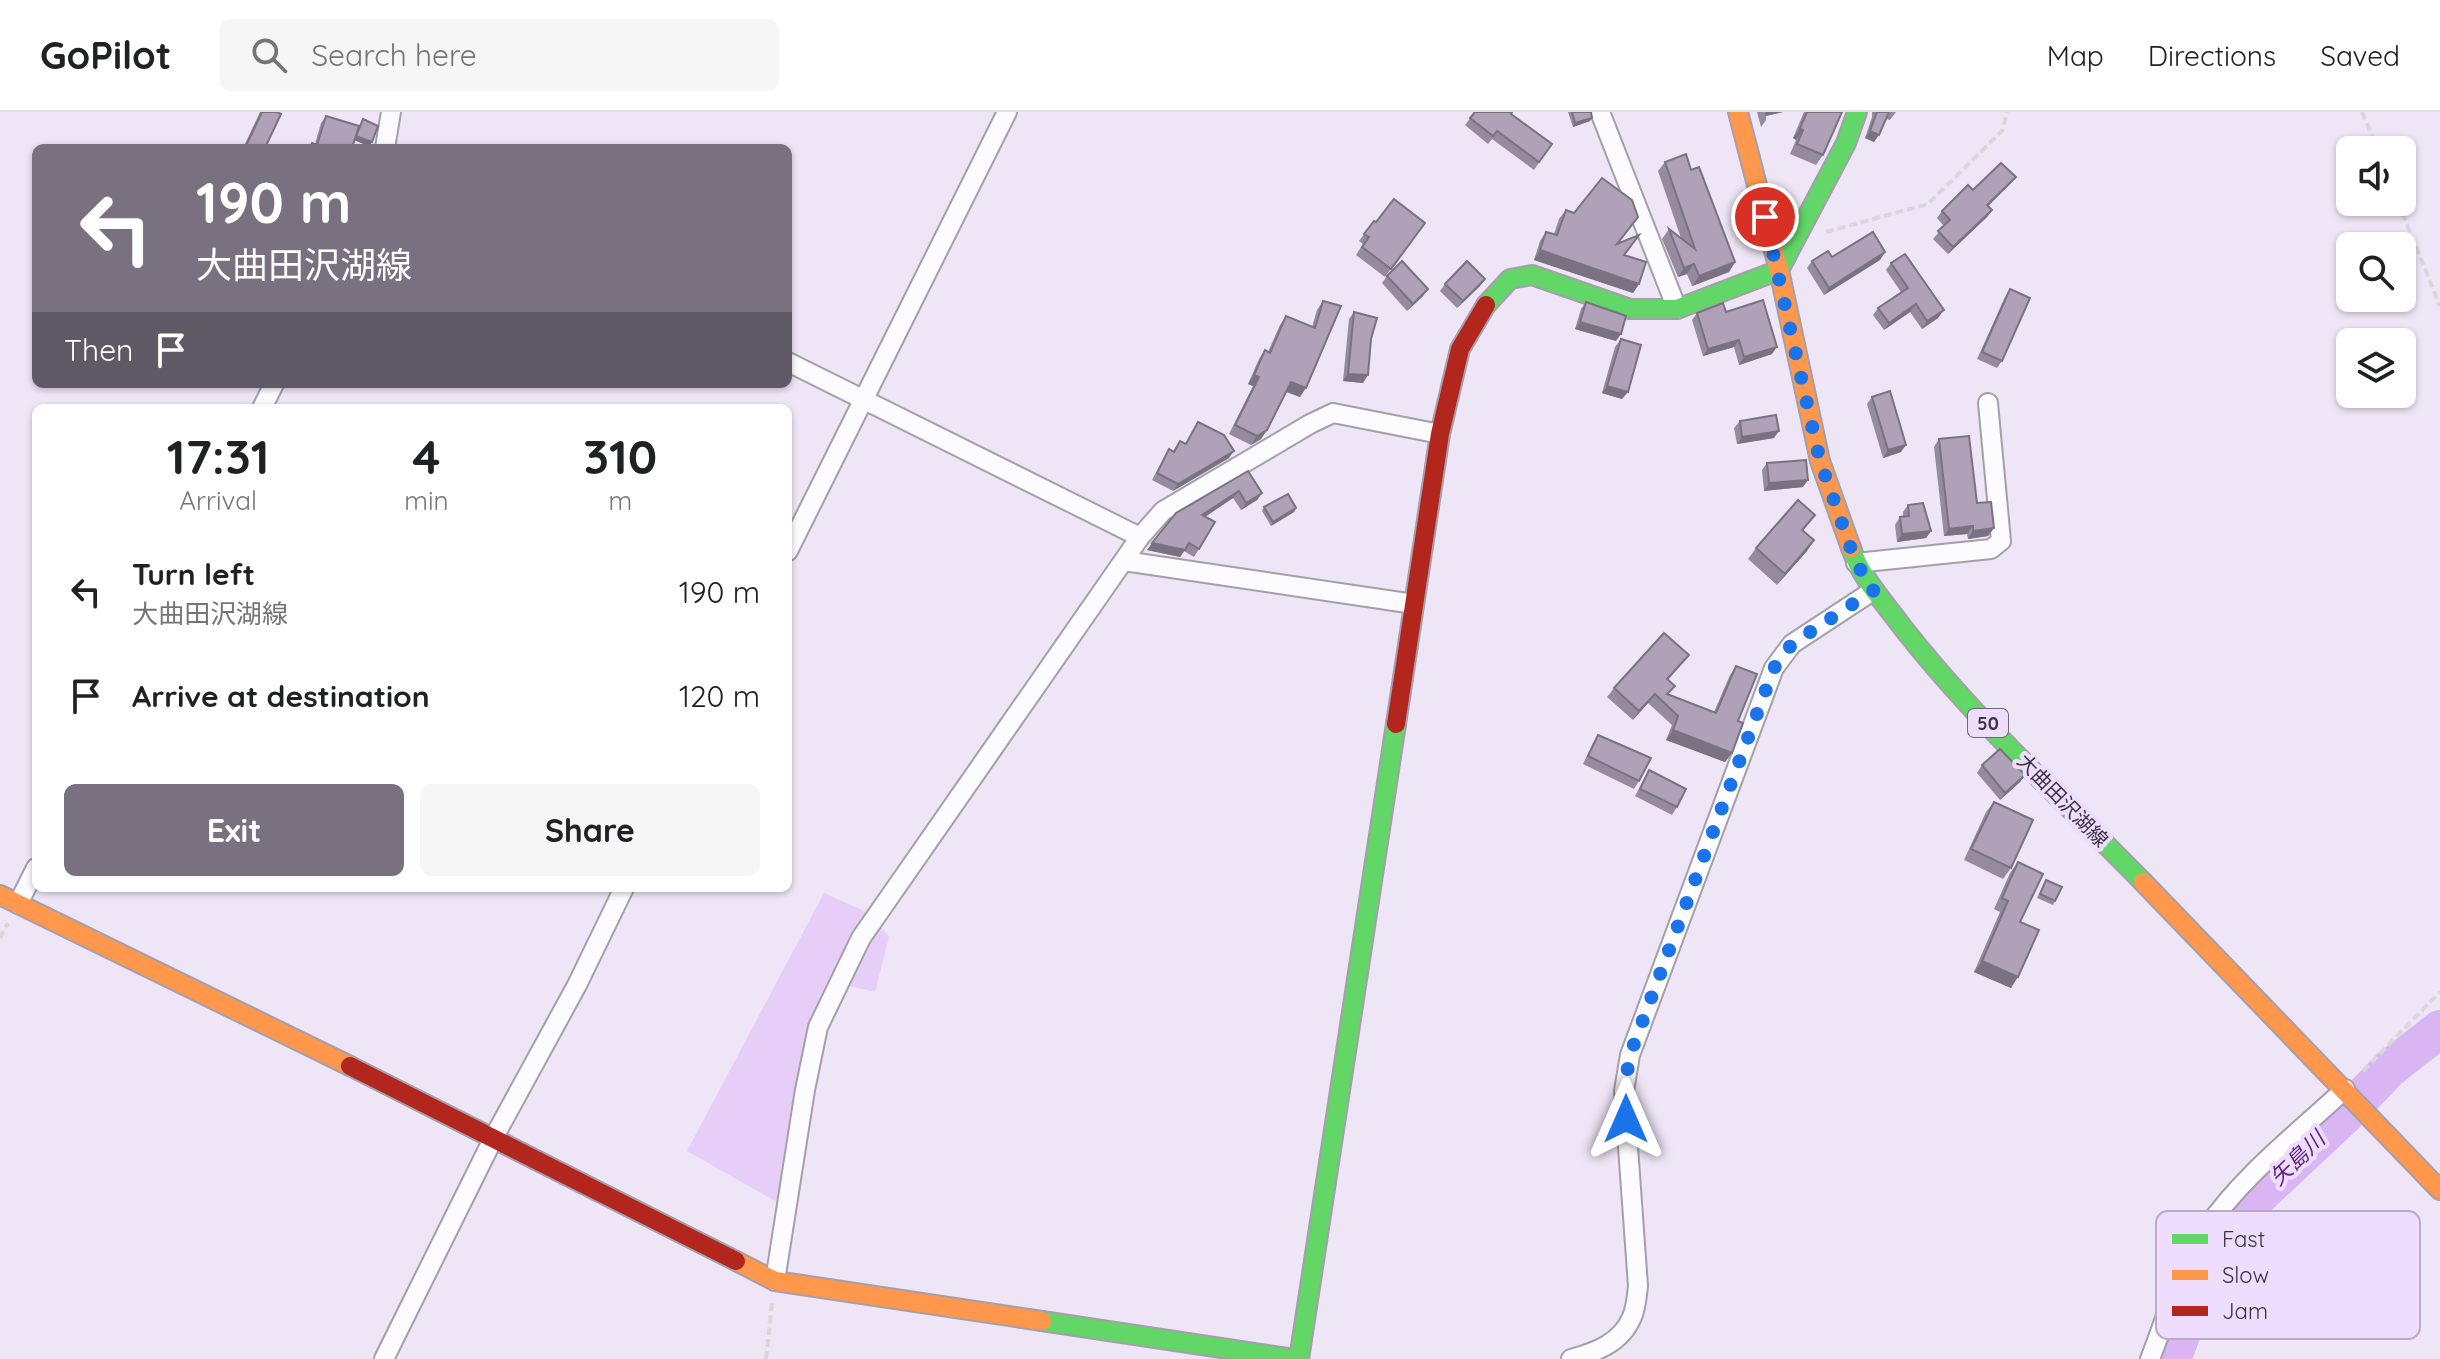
<!DOCTYPE html>
<meta charset="utf-8">
<style>
body{margin:0;font-family:Quicksand,"Noto Sans JP",sans-serif;background:#f6f6f6;color:#202124;height:100vh;display:flex;flex-direction:column;font-size:30px;white-space:nowrap}
*{box-sizing:border-box;margin:0}
p{font-size:26px;color:#757577}
.icon{flex:none;width:44px;height:44px;fill:none;stroke:currentColor;stroke-width:2;stroke-linecap:round;stroke-linejoin:round}
.map{position:relative;flex:1;overflow:hidden}
.drawer{position:absolute;left:32px;top:292px;width:760px;height:488px;display:flex;flex-direction:column;background:#fff;border-radius:12px;box-shadow:0 2px 6px #0004}
.drawer>*{flex:none}
.banner{position:absolute;left:32px;top:32px;width:760px;height:244px;border-radius:12px;box-shadow:0 2px 6px #0004;background:#797180;color:#fff;overflow:hidden}
.fabs{position:absolute;left:2336px;top:24px;display:grid;gap:16px}
.fabs a{display:grid;place-items:center;width:80px;height:80px;border-radius:12px;background:#fff;box-shadow:0 2px 6px #0004;font-size:40px}
.pin{position:absolute;display:grid;place-items:center;width:68px;height:68px;color:#fff;margin:-34px;border:4px solid #fff;border-radius:50%;box-shadow:0 2px 8px #0007}
.me{position:absolute;width:88px;margin:-44px;rotate:0deg;stroke-linejoin:round;filter:drop-shadow(0 0 6px #0008)}
.turn{display:flex;align-items:center;gap:28px;height:168px;padding:0 32px;font-size:36px}
.turn .icon{width:104px;height:104px;stroke-width:2.5}
.turn b{display:block;font-size:56px;line-height:68px}
.then{display:flex;align-items:center;height:76px;padding:0 32px;background:#0003;gap:16px;font-size:30px}
.eta{display:flex;justify-content:space-evenly;align-items:center;height:136px;text-align:center}
.eta b{font-size:48px;font-weight:700;line-height:56px}
.primary-button{display:flex;gap:16px;margin-top:auto;padding:16px 32px}
.primary-button a{flex:1;height:92px;border-radius:12px;background:#797180;color:#fff;font-size:32px;font-weight:700;line-height:92px;text-align:center}
.primary-button a+a{background:#f6f6f6;color:#202124}
ul{padding:0;list-style:none}
li{display:flex;align-items:center;gap:24px;height:104px;padding:0 32px}
li div{flex:1}
li b{display:block;font-size:30px}
li em{font-style:normal}
header{display:flex;align-items:center;gap:48px;box-sizing:border-box;height:112px;padding:0 40px;background:#fff;border-bottom:2px solid #e0e0e0}
header strong{font-size:38px}
nav{display:flex;gap:44px;margin-inline-start:auto;font-size:28px}
.search{width:560px;height:72px;background:#f6f6f6;display:flex;align-items:center;gap:20px;box-sizing:border-box;padding:0 28px;border-radius:12px;color:#757577;font-size:30px}
.map>svg:first-child{display:block}
.green{fill:#e6cef9}
.lines{fill:none;stroke-linecap:round;stroke-linejoin:round}
.river{stroke:#d9b6f3;stroke-width:38}
.street-casing{stroke:#a59eab;stroke-width:22}
.fast-casing{stroke:#a59eab;stroke-width:22}
.slow-casing{stroke:#a59eab;stroke-width:22}
.jam-casing{stroke:#a59eab;stroke-width:22}
.path{stroke:#dad7dc;stroke-width:4;stroke-dasharray:8 4;stroke-linecap:butt}
.street{stroke:#fcfbfe;stroke-width:18}
.fast{stroke:#63d668;stroke-width:18}
.slow{stroke:#ff974d;stroke-width:18}
.jam{stroke:#b3261e;stroke-width:18}
.wall{fill:#968b9e}
.shaded-wall{fill:#7a7181}
.building{fill:#afa2b8;stroke:#7a7181;stroke-width:2}
.route{stroke:#1a73e8;stroke-width:14;stroke-dasharray:0 25.2}
.labels{text-anchor:middle;dominant-baseline:central;stroke-width:8;stroke-linejoin:round;paint-order:stroke}
.shield{fill:#efddfe;stroke:#706679;stroke-width:2}
.shield-label{font-size:18px;font-weight:bold;fill:#3a3340}
.street-label{font-size:20px;fill:#3a3340;stroke:#efddfe}
.water-label{font-size:22px;font-style:italic;fill:#5e2481;stroke:#efddfe}
.key{fill:#efddfe;stroke:#b9aac5;stroke-width:2}
.key-label{font-size:22px;fill:#3a3340}
</style>
<header>
<strong>GoPilot</strong>
<div class="search"><svg class="icon" aria-label="search" viewBox="0 0 24 24"><circle cx="10" cy="10" r="6"/><path d="M15 15l6 6"/></svg>Search here</div>
<nav><a>Map</a><a>Directions</a><a>Saved</a></nav>
</header>
<div class="map">
<svg width="2440" height="1247" viewBox="0 0 2440 1247">
<rect width="100%" height="100%" fill="#eee5f6"/>
<!-- green -->
<path class="green" d="M824,781L869,801L889,825L875,880L846,873L827,912L800,1051L775,1089L687,1039Z"/>
<g class="lines">
<!-- river -->
<path class="river" d="M2172,1247L2210,1148L2232,1109L2342,1006L2389,957L2440,917"/>
<!-- street casing -->
<g class="street-casing">
<g id="street">
<path d="M1600,0L1677,197"/>
<path d="M385,36L391,0"/>
<path d="M788,250L1140,425"/>
<path d="M262,296L274,272"/>
<path d="M788,439L1007,0"/>
<path d="M1124,449L1414,492"/>
<path d="M1856,451L1991,437L2001,429L1988,291"/>
<path d="M18,792L36,756"/>
<path d="M775,1169L805,978L818,915L861,826L1140,425L1163,399L1310,312L1333,301L1440,322"/>
<path d="M384,1247L494,1025L577,873L624,776"/>
<path d="M1571,1247C1596,1240 1621,1231 1632,1205C1636,1196 1637,1183 1638,1174L1624,979L1630,943L1774,556L1792,532L1874,478"/>
<path d="M2150,1247C2167,1204 2180,1155 2206,1117C2243,1063 2298,1021 2345,977"/>
</g>
</g>
<!-- fast casing -->
<g class="fast-casing">
<g id="fast">
<path d="M1486,193L1510,167L1532,163L1630,197H1677L1779,158L1846,31L1857,0"/>
<path d="M1851,436C1861,465 1882,488 1900,512C1972,605 2061,686 2143,770"/>
<path d="M1042,1209L1294,1247"/>
<path d="M1299,1247L1396,612"/>
</g>
</g>
<!-- slow casing -->
<g class="slow-casing">
<g id="slow">
<path d="M1738,0L1779,158L1820,349L1851,436"/>
<path d="M2143,770L2440,1078"/>
<path d="M0,783L350,954"/>
<path d="M736,1149L775,1169L1042,1209"/>
</g>
</g>
<!-- jam casing -->
<g class="jam-casing">
<g id="jam">
<path d="M1396,612L1440,322L1460,237L1486,193"/>
<path d="M350,954L736,1149"/>
</g>
</g>
<!-- path -->
<g class="path">
<path d="M2362,0L2378,38"/>
<path d="M2398,90L2440,194"/>
<path d="M1826,120L1928,92L2002,19L2007,0"/>
<path d="M0,826L8,811"/>
<path d="M2363,959L2440,880"/>
<path d="M766,1247L772,1191"/>
</g>
<!-- street -->
<use href="#street" class="street"/>
<!-- fast -->
<use href="#fast" class="fast"/>
<!-- slow -->
<use href="#slow" class="slow"/>
<!-- jam -->
<use href="#jam" class="jam"/>
</g>
<!-- wall -->
<g class="wall">
<path d="M260,0H277L265,36H243Z"/>
<path d="M1475,0L1511,2L1552,32L1534,58L1492,27L1488,32L1465,13Z"/>
<path d="M1568,0H1591L1590,9L1573,15Z"/>
<path d="M1757,0H1783L1766,4V8L1761,15Z"/>
<path d="M1804,0H1842L1823,43L1816,53L1790,42L1796,28L1793,26Z"/>
<path d="M1872,0H1896L1890,8L1886,7L1874,30L1865,26L1872,5Z"/>
<path d="M326,4L357,20L363,7L372,30L369,34L354,28L352,36H308L312,31L315,32L321,11Z"/>
<path d="M1665,50L1691,58L1735,150L1729,160L1692,174L1687,162L1678,165L1662,127L1669,117L1681,126L1658,59Z"/>
<path d="M2016,65L2010,72L1988,94L1992,98L1987,105L1948,142L1933,127L1944,114L1937,106L1942,99L1973,78Z"/>
<path d="M1566,98L1618,131L1639,172L1633,181L1534,148L1540,129L1546,120L1554,122L1559,107Z"/>
<path d="M1374,109L1376,110L1425,111L1385,165L1356,143L1363,132L1359,129Z"/>
<path d="M1885,140L1880,148L1824,183L1807,156L1812,149L1832,145Z"/>
<path d="M1891,151L1938,206L1922,217L1910,200L1884,218L1873,203L1878,196L1901,180L1886,158Z"/>
<path d="M1387,164L1428,177L1423,184L1407,199L1382,171Z"/>
<path d="M1485,167L1480,174L1457,196L1440,179L1445,172Z"/>
<path d="M2010,177L2002,249L1997,256L1977,247L2005,185Z"/>
<path d="M1323,189L1300,285L1286,280L1267,318L1261,327L1251,333L1229,322L1253,274L1248,272L1259,247L1265,238L1268,240L1280,213L1286,204L1312,215L1317,198Z"/>
<path d="M1586,190L1616,229L1575,217L1581,197Z"/>
<path d="M1354,200L1371,227L1363,271L1343,269L1349,207Z"/>
<path d="M1726,200L1772,242L1739,253L1734,235L1703,244L1692,208L1697,201Z"/>
<path d="M1621,227L1622,287L1602,281L1615,235Z"/>
<path d="M1872,285L1901,340L1883,346L1867,292Z"/>
<path d="M1740,309L1774,326L1737,332L1734,316Z"/>
<path d="M1198,310L1229,346L1173,379L1152,368L1169,337L1173,339L1180,329L1185,332Z"/>
<path d="M1939,327L1977,391L1994,416L1988,424L1968,427L1967,422L1944,424L1934,335Z"/>
<path d="M1767,351L1803,375L1764,379L1762,358Z"/>
<path d="M1248,359L1262,381L1257,388L1241,398L1233,386L1205,405L1199,437L1194,445L1184,439L1180,445L1147,438Z"/>
<path d="M1908,393L1931,419L1926,426L1897,430L1895,413L1900,405H1903V400Z"/>
<path d="M1264,395L1296,396L1294,400L1271,414L1262,399Z"/>
<path d="M1815,403L1803,419L1807,439L1777,473L1748,447L1756,436Z"/>
<path d="M1689,543L1668,568L1669,583L1714,600L1730,563L1736,554L1738,609L1732,641L1725,650L1666,628L1672,613L1648,591L1633,608L1607,585L1614,576Z"/>
<path d="M1598,623L1639,669L1634,677L1583,652L1593,631Z"/>
<path d="M1982,653L2025,663L2020,670L2000,688L1977,661Z"/>
<path d="M1649,658L1677,695L1672,703L1635,684Z"/>
<path d="M1994,690L2011,756L2003,767L1964,748L1986,700Z"/>
<path d="M2018,750L2020,810L2011,876L1974,860L2000,800L1994,797L2010,761Z"/>
<path d="M2046,768L2055,789L2053,793L2037,786Z"/>
</g>
<!-- shaded-wall -->
<g class="shaded-wall">
<path d="M1766,0H1783L1765,4Z"/>
<path d="M1592,6L1590,9L1573,15L1575,11Z"/>
<path d="M1800,16L1803,18L1796,28L1793,26Z"/>
<path d="M1870,19L1879,23L1874,30L1865,26Z"/>
<path d="M356,24L372,30L369,34L354,28Z"/>
<path d="M2016,65L2010,72L1982,100L1987,93Z"/>
<path d="M1992,98L1987,105L1948,142L1953,135Z"/>
<path d="M1540,138L1639,172L1633,181L1534,148Z"/>
<path d="M1885,140L1880,148L1824,183L1829,176Z"/>
<path d="M1735,150L1729,160L1692,174L1699,164Z"/>
<path d="M1694,152L1687,162L1678,165L1684,156Z"/>
<path d="M1485,167L1480,174L1457,196L1463,189Z"/>
<path d="M1428,177L1423,184L1407,199L1413,192Z"/>
<path d="M1916,192L1910,200L1884,218L1889,211Z"/>
<path d="M1944,198L1938,206L1922,217L1927,209Z"/>
<path d="M1580,210L1621,222L1616,229L1575,217Z"/>
<path d="M1739,228L1734,235L1703,244L1708,237Z"/>
<path d="M1777,235L1772,242L1739,253L1744,245Z"/>
<path d="M1348,262L1368,263L1363,271L1343,269Z"/>
<path d="M1254,263L1259,265L1253,274L1248,272Z"/>
<path d="M1291,270L1306,276L1300,285L1285,279Z"/>
<path d="M1607,274L1628,280L1622,287L1602,281Z"/>
<path d="M1267,318L1261,327L1251,333L1257,324Z"/>
<path d="M1779,319L1774,326L1737,332L1742,325Z"/>
<path d="M1906,333L1901,340L1883,346L1888,338Z"/>
<path d="M1234,339L1229,346L1173,379L1178,372Z"/>
<path d="M1808,368L1803,375L1764,379L1769,371Z"/>
<path d="M1239,379L1233,386L1197,410L1202,403Z"/>
<path d="M1262,381L1257,388L1241,398L1246,391Z"/>
<path d="M1296,396L1294,400L1271,414L1273,410Z"/>
<path d="M1973,414L1967,422L1944,424L1949,417Z"/>
<path d="M1994,416L1988,424L1968,427L1973,419Z"/>
<path d="M1931,419L1926,426L1897,430L1902,422Z"/>
<path d="M1814,428L1807,439L1777,473L1785,462Z"/>
<path d="M1152,431L1185,438L1180,445L1147,438Z"/>
<path d="M1655,582L1648,591L1633,608L1639,599Z"/>
<path d="M1673,618L1732,641L1725,650L1666,628Z"/>
<path d="M2025,663L2020,670L2000,688L2005,681Z"/>
<path d="M1982,849L2018,865L2011,876L1974,860Z"/>
</g>
<!-- building -->
<g class="building">
<path d="M262,0H277L281,2L265,36H245Z"/>
<path d="M1475,0H1512L1511,2L1552,32L1539,50L1497,19L1493,24L1470,6Z"/>
<path d="M1572,0H1591L1592,6L1575,11Z"/>
<path d="M1807,0H1842L1823,43L1797,32L1803,18L1800,16Z"/>
<path d="M1877,0H1889L1879,23L1870,19Z"/>
<path d="M326,4L359,14L352,36H310L312,31L317,33Z"/>
<path d="M363,7L378,14L372,30L356,24Z"/>
<path d="M1686,42L1691,58L1699,55L1735,150L1699,164L1694,152L1684,156L1669,117L1695,137L1665,50Z"/>
<path d="M2001,51L2016,65L1987,93L1992,98L1953,135L1938,119L1950,108L1942,99L1968,73L1973,78Z"/>
<path d="M1602,66L1632,88L1638,105L1617,132L1639,123L1624,143L1646,150L1639,172L1540,138L1546,120L1557,123L1566,98L1574,101Z"/>
<path d="M1394,87L1425,111L1391,157L1362,135L1369,125L1364,122L1374,109L1376,110Z"/>
<path d="M1873,120L1885,140L1829,176L1812,149L1828,139L1832,145Z"/>
<path d="M1905,142L1944,198L1927,209L1916,192L1889,211L1878,196L1908,176L1891,151Z"/>
<path d="M1402,149L1428,177L1413,192L1387,164Z"/>
<path d="M1467,149L1485,167L1463,189L1445,172Z"/>
<path d="M2010,177L2030,186L2002,249L1982,240Z"/>
<path d="M1763,188L1777,235L1744,245L1739,228L1708,237L1697,201L1723,191L1726,200Z"/>
<path d="M1323,189L1341,194L1306,276L1291,270L1267,318L1257,324L1235,313L1259,265L1254,263L1265,238L1270,241L1286,204L1315,216Z"/>
<path d="M1586,190L1626,204L1621,222L1580,210Z"/>
<path d="M1354,200L1377,206L1371,227L1368,263L1348,262Z"/>
<path d="M1621,227L1641,233L1628,280L1607,274Z"/>
<path d="M1890,279L1906,333L1888,338L1872,285Z"/>
<path d="M1776,303L1779,319L1742,325L1740,309Z"/>
<path d="M1198,310L1224,323L1234,339L1178,372L1157,361L1169,337L1174,340L1180,329L1186,332Z"/>
<path d="M1969,324L1977,391L1991,390L1994,416L1973,419V414L1949,417L1939,327Z"/>
<path d="M1806,348L1808,368L1769,371L1767,351Z"/>
<path d="M1248,359L1262,381L1246,391L1239,379L1202,403L1215,410L1199,437L1189,431L1185,438L1152,431L1176,401Z"/>
<path d="M1288,382L1296,396L1273,410L1264,395Z"/>
<path d="M1798,388L1815,403L1802,418L1814,428L1785,462L1756,436Z"/>
<path d="M1923,391L1931,419L1902,422L1900,405L1909,404L1908,393Z"/>
<path d="M1664,521L1689,543L1667,567L1675,574L1667,582L1716,601L1736,554L1757,562L1738,609L1743,611L1732,641L1673,618L1678,604L1655,582L1639,599L1614,576Z"/>
<path d="M1598,623L1651,646L1639,669L1588,644Z"/>
<path d="M2000,637L2025,663L2005,681L1982,653Z"/>
<path d="M1649,658L1686,677L1677,695L1640,677Z"/>
<path d="M1994,690L2033,708L2011,756L1971,737Z"/>
<path d="M2018,750L2043,762L2020,810L2039,818L2018,865L1982,849L2008,789L2002,786Z"/>
<path d="M2046,768L2062,775L2055,789L2040,782Z"/>
</g>
<g class="lines">
<!-- route -->
<path class="route" d="M1626,1007L1624,979L1630,943L1774,556L1792,532L1874,478L1856,451L1820,349L1765,105"/>
</g>
<g class="labels">
<!-- shield labels -->
<rect class="shield" x="1968" y="597" width="40" height="28" rx="6"/>
<g class="shield-label">
<text x="1988" y="611">50</text>
</g>
<!-- street labels -->
<g class="street-label">
<text transform="translate(2063 688) rotate(46)">大曲田沢湖線</text>
</g>
<!-- water labels -->
<g class="water-label">
<text transform="translate(2297 1046) rotate(-44)">矢島川</text>
</g>
</g>
<!-- legend -->
<rect x="2156" y="1099" width="264" height="128" rx="12" class="key"/>
<rect x="2172" y="1122" width="36" height="10" fill="#63d668"/>
<rect x="2172" y="1158" width="36" height="10" fill="#ff974d"/>
<rect x="2172" y="1194" width="36" height="10" fill="#b3261e"/>
<g class="key-label">
<text x="2222" y="1135">Fast</text>
<text x="2222" y="1171">Slow</text>
<text x="2222" y="1207">Jam</text>
</g>
</svg>
<div class="fabs">
<a><svg class="icon" aria-label="sound" viewBox="0 0 24 24"><path d="M4 9h4l5-4v14l-5-4H4zM17 9q2 3 0 6"/></svg></a>
<a><svg class="icon" aria-label="search" viewBox="0 0 24 24"><circle cx="10" cy="10" r="6"/><path d="M15 15l6 6"/></svg></a>
<a><svg class="icon" aria-label="layers" viewBox="0 0 24 24"><path d="M12 4l9 5-9 5-9-5zM3 14l9 5 9-5"/></svg></a>
</div>
<div class="pin" style="left:1765px;top:105px;background:#d93025"><svg class="icon" aria-label="arrive" viewBox="0 0 24 24"><path d="M6 21V4h12l-3 4 3 4H6"/></svg></div>
<svg class="me" style="left:1626px;top:1007px" viewBox="-20 -20 40 40"><path d="M0-17L14 15 0 8-14 15z" fill="#1a73e8" stroke="#fff" stroke-width="4"/></svg>
<div class="banner">
<div class="turn"><svg class="icon" aria-label="left" viewBox="0 0 24 24"><path d="M17 20v-9H6M10 6l-5 5 5 5"/></svg><div><b>190 m</b>大曲田沢湖線</div></div>
<div class="then">Then<svg class="icon" aria-label="arrive" viewBox="0 0 24 24"><path d="M6 21V4h12l-3 4 3 4H6"/></svg></div>
</div>
<section class="drawer">
<div class="eta">
<div><b>17:31</b><p>Arrival</p></div>
<div><b>4</b><p>min</p></div>
<div><b>310</b><p>m</p></div>
</div>
<ul>
<li><svg class="icon" aria-label="left" viewBox="0 0 24 24"><path d="M17 20v-9H6M10 6l-5 5 5 5"/></svg><div><b>Turn left</b><p>大曲田沢湖線</p></div><em>190 m</em></li>
<li><svg class="icon" aria-label="arrive" viewBox="0 0 24 24"><path d="M6 21V4h12l-3 4 3 4H6"/></svg><div><b>Arrive at destination</b></div><em>120 m</em></li>
</ul>
<div class="primary-button"><a>Exit</a><a>Share</a></div>
</section>
</div>
